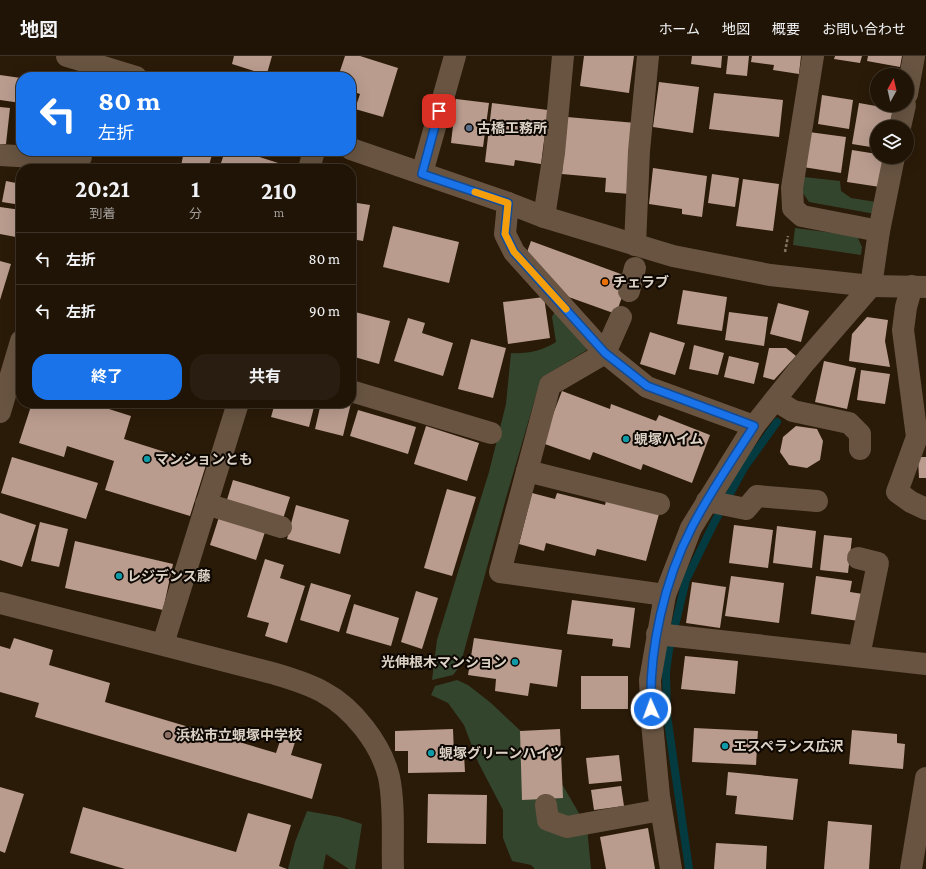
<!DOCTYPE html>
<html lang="ja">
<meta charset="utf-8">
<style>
body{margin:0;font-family:"Crimson Pro","Noto Sans JP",serif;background:#281d10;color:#f1f3f6;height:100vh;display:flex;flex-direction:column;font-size:15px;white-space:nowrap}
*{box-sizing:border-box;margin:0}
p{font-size:13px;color:#a29e9b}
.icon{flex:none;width:22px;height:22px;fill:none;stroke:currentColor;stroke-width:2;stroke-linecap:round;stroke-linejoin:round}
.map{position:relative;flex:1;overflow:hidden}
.sheet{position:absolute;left:16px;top:108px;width:340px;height:244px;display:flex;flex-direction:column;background:#201406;border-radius:16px;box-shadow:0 4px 16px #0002,0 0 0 1px #3d3328}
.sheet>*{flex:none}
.hud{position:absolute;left:16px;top:16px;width:340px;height:84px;border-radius:16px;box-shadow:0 4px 16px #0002,0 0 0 1px #3d3328;background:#1a73e8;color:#fff;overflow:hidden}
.needle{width:26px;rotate:8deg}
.controls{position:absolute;left:870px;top:12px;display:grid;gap:8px}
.controls a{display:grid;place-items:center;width:44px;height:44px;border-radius:50%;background:#201406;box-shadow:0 4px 16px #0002,0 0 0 1px #3d3328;font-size:20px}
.pin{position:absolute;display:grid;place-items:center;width:34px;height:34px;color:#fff;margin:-17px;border-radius:8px;box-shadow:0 2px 6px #0006}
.me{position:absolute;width:44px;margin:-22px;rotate:358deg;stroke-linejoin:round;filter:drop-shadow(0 0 3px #0008)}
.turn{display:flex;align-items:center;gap:14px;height:84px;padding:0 16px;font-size:18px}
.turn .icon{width:52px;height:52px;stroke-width:2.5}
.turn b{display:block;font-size:28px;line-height:34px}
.eta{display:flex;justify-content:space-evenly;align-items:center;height:68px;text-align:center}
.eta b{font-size:24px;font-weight:700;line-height:28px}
.primary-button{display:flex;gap:8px;margin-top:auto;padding:8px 16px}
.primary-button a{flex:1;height:46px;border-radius:16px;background:#1a73e8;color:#fff;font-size:16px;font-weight:700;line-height:46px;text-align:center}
.primary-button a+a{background:#281d10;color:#f1f3f6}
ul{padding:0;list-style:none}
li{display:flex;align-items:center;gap:12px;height:52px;padding:0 16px;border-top:1px solid #3d3328}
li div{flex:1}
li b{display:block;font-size:15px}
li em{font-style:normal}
header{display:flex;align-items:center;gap:24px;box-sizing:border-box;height:56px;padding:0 20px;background:#201406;border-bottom:1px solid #3d3328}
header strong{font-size:19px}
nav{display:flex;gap:22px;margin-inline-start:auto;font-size:14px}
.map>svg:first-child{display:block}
.green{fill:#34452e}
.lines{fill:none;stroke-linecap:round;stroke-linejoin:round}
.stream{stroke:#043b40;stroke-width:8}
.building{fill:#b99c8e}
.path{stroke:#807364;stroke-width:2.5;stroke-dasharray:3 2;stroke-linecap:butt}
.minor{stroke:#685441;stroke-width:22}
.route-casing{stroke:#114b97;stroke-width:10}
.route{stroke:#1a73e8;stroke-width:7}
.slow{stroke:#f59e0b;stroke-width:7}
.service-dot{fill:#5c6f8a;stroke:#0d0702;stroke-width:1.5}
.food-dot{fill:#e8710a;stroke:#0d0702;stroke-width:1.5}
.culture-dot{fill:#0f9aa8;stroke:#0d0702;stroke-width:1.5}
.education-dot{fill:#8d6e63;stroke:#0d0702;stroke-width:1.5}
.labels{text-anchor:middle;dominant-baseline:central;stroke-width:4;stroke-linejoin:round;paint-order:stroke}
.poi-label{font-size:14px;font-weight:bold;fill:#ddd2c6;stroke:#0d0702;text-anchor:start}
</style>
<header>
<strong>地図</strong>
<nav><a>ホーム</a><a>地図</a><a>概要</a><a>お問い合わせ</a></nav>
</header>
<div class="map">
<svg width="926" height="813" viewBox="0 0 926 813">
<rect width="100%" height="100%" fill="#2a1a08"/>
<!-- green -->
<g class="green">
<path d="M804,121L840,125L841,135L851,142L876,146L875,158L809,146L801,134Z"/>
<path d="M795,172L857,180L862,191L861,199L793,189Z"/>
<path d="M555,255L579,278L587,294L541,322L506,442L460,610L453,619L432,624L437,584L489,416L506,348L511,297C527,298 542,295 556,286L552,261Z"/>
<path d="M457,624L468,629L491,647L526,680L555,716L587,771L591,813H535L531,809L512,805L503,782V754L478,706L464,669L448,647L431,639L435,630Z"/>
<path d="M307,755L340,761L362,768L355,813H349L326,798L323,813H288L295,786Z"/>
</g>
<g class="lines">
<!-- stream -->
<path class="stream" d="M689,813L667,659L666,616L669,594L686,524L714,467L744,412L777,366"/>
</g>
<!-- building -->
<g class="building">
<path d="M234,0H272L266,21H252L254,15L232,8Z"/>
<path d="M345,0H360L398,12L383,61L355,53L360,38L351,35V21H338Z"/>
<path d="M584,0H634L629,37L580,30Z"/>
<path d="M692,0H722L721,12L691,8Z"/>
<path d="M728,0H749L747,20L726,18Z"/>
<path d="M752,0H801L799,18L773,14L774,9L751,6Z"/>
<path d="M835,0H862L860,7L834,3Z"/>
<path d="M868,0H902L900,11L867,5Z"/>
<path d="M0,19L21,22V47L0,44Z"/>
<path d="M659,26L699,31L693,77L653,71Z"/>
<path d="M714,37L783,44L779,81L709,73Z"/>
<path d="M822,39L853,44L849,73L818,68Z"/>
<path d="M456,43L489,47L483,91L451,87Z"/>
<path d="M492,47L548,54L541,108L515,104L514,110L485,106Z"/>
<path d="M859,47L893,53L890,71H877V92L852,88Z"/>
<path d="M0,51L10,52L6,88H0Z"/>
<path d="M20,60H21V83L17,82Z"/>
<path d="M567,61L636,67L630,138L605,136L606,122L562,118Z"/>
<path d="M809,76L846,81L841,117L803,111Z"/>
<path d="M852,94L877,98V101H884L880,131L847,126Z"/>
<path d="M184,95H213L208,113H192L181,110Z"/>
<path d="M225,95H241L297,113H219Z"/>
<path d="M653,112L707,120L702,161L682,158V153L649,148Z"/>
<path d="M712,118L739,122L735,151L708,147Z"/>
<path d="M743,123L779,128L773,175L736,170Z"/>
<path d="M6,125L21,128V149L2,146Z"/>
<path d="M351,146L370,149L363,185L351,183Z"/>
<path d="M0,151L21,154V182L0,178Z"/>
<path d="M393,170L459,186L449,227L383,211Z"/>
<path d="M531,185L629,221L616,258L563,239L527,196Z"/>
<path d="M0,205L11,208L0,244Z"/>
<path d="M683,234L727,241L722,275L677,268Z"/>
<path d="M544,241L550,282L508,288L503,246Z"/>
<path d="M778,247L809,255L801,286L770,278Z"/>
<path d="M351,255L390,265L379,308L351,300Z"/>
<path d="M729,256L768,261L764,290L725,284Z"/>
<path d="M867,261L888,264L885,285L890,311L849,305L852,278Z"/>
<path d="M408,262L425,267L422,277L453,287L443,320L394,305Z"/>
<path d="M650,276L685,287L675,319L640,308Z"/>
<path d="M471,283L506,292L493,342L458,333Z"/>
<path d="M694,289L724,297L718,319L689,313Z"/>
<path d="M769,292H786L796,300L774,324L763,321Z"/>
<path d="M729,300L759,307L754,328L724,321Z"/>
<path d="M824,305L856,312L847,353L815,346Z"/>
<path d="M861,314L890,318L885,348L857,344Z"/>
<path d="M562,335L610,353L611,348L656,365L659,359L710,379L692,427L643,408L641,414L593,396L590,404L542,387Z"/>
<path d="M32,347H90L131,360L124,383L206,409L190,460L105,434L114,405L67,390L64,401L19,387Z"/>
<path d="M275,347H315L309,371L271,361Z"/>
<path d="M321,347H351L343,380L315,373Z"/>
<path d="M358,354L416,371L408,398L350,380Z"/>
<path d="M426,370L479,387L467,425L414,408Z"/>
<path d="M796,370L817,373L823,385L820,404L807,412L789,409L780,396L783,381Z"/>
<path d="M12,401L98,427L86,463L1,437Z"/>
<path d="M918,401H926V422H919Z"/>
<path d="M233,424L290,441L283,463L226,447Z"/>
<path d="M447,433L476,441L452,520L424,512Z"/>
<path d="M532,437L555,443L557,437L605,449L606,445L659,458L646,505L597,493L595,500L546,487L544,495L519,488Z"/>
<path d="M296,449L349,464L340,498L287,483Z"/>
<path d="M0,457L36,469L22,511L0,504Z"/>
<path d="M219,461L265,476L256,504L210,489Z"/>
<path d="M40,466L68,473L59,511L31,505Z"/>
<path d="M734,469L773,474L768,512L729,507Z"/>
<path d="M777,470L816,475L812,512L773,507Z"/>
<path d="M824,479L852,482L848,517L820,514Z"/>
<path d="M75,485L173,508L163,554L65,532Z"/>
<path d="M265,503L284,509L280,522L305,530L287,587L265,580L269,567L247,561Z"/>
<path d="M731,520L784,527L779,567L725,560Z"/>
<path d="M816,520L852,525L850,536L863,538L859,565L811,558Z"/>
<path d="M692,526L726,531L720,572L686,567Z"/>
<path d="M311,527L351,539L339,576L300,564Z"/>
<path d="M416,535L438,542L422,593L401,586Z"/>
<path d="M572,544L635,552L630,592L612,590L613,583L567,578Z"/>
<path d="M354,548L399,562L391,590L346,577Z"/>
<path d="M14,582L53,594L49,609L110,627L105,646L276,697L281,682L295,686L291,699L322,708L312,743L35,661L39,647L0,636V590L10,593Z"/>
<path d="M474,582L562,594L557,631L530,627L528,640L495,635L496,623L468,619Z"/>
<path d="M685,600L738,605L735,638L681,633Z"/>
<rect x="581" y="620" width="47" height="33"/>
<path d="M694,672L758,675L756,709L692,706Z"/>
<path d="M453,673L454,699L464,698L465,716L408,717V695H395V675Z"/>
<path d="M560,673L563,742L522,744L520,675Z"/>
<path d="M852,674L897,678V687L905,688L903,713L849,708Z"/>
<path d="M619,699L622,725L589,728L586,702Z"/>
<path d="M728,716L798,723L793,764L735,758L737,740L726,739Z"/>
<path d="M621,730L624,750L594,754L591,734Z"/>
<path d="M0,731L24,738L5,797L0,795Z"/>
<path d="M428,738L487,739L486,788L427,787Z"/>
<path d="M83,751L236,796L248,757L291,769L279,810L287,813H125L70,797Z"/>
<path d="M828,765L872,769L869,813H824Z"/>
<path d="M648,772L655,813H606L600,781Z"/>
<path d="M716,787L767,790L766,813H714Z"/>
</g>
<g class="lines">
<!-- path -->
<path class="path" d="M785,196L788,180"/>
<!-- minor -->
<g class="minor">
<path d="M67,0L136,21"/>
<path d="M813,0L792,132L793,152L802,160L879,175"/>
<path d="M907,38L914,0"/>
<path d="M900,71L905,49"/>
<path d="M351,93L508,147L544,161L673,200L770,219L871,230L926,231"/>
<path d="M0,99L50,102L81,101"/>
<path d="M309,113L314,95"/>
<path d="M422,117L455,0"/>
<path d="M508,147L505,178L514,196L605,297L647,331L754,370"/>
<path d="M544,161L554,97L563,0"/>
<path d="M635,189L639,95L648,0"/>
<path d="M912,230L906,251L903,274L917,381L897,436L911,446L926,453"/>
<path d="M629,235L635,212"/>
<path d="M621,261L605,297L550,329L500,516L665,539"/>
<path d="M351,335L491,377"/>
<path d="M775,344L793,355L849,367L860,378V393"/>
<path d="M0,356L21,285"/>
<path d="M527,415L659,448"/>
<path d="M707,445L746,453L757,440L817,445"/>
<path d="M206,448L281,471"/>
<path d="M858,502L878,507L859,600"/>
<path d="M0,547L272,617C289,622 307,627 323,636C353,652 381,688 389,721C395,751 392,783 393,813"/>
<path d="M657,578L926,608"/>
<path d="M163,588L238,347"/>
<path d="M546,749L548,764L567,771L661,754"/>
<path d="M671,813L659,740L652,667L650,624L665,539L691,472L754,370L805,306L871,230L879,175L894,101"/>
<path d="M911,813L926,722"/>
</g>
</g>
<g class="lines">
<!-- route casing -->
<g class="route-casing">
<path id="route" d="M439,55L422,118L508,147L505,178L514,196L605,297L647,330L754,370C733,403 710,436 692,471C664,525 649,593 651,653"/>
</g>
<!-- route -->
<use href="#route" class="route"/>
<!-- slow -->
<path class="slow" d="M475,136L508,147L505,178L514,196L566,253"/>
</g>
<!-- markers -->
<circle class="service-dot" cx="469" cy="72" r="4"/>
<circle class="food-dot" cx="605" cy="226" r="4"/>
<g class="culture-dot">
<circle cx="626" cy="383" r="4"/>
<circle cx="147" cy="403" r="4"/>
<circle cx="119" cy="520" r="4"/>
<circle cx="515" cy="606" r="4"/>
<circle cx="725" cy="690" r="4"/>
<circle cx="431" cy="697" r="4"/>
</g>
<circle class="education-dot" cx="168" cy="679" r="4"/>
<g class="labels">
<!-- poi labels -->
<g class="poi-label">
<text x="477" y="72">古橋工務所</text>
<text x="613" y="226">チェラブ</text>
<text x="634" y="383">蜆塚ハイム</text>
<text x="155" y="403">マンションとも</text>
<text x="127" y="520">レジデンス藤</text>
<text x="507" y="606" text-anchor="end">光伸根木マンション</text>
<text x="176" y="679">浜松市立蜆塚中学校</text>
<text x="733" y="690">エスペランス広沢</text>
<text x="439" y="697">蜆塚グリーンハイツ</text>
</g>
</g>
</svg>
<div class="controls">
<a><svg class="needle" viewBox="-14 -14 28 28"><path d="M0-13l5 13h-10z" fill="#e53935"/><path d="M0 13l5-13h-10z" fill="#a29e9b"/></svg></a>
<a><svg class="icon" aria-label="layers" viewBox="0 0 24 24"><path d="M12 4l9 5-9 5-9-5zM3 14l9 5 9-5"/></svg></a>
</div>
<div class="pin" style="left:439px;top:55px;background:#d93025"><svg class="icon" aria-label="arrive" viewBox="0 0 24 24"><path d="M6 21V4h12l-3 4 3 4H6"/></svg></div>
<svg class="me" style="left:651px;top:653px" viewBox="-20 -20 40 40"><circle r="17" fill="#1a73e8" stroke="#fff" stroke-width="3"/><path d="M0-11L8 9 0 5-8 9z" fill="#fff"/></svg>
<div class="hud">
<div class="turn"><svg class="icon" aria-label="left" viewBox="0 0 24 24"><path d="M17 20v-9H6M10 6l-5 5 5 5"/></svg><div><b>80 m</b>左折</div></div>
</div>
<section class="sheet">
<div class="eta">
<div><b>20:21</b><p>到着</p></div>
<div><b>1</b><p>分</p></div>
<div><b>210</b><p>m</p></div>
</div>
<ul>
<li><svg class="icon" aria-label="left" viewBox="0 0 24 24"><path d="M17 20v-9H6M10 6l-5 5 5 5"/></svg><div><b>左折</b></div><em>80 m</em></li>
<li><svg class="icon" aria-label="left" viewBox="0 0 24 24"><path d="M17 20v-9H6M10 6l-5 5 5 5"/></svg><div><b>左折</b></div><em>90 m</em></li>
</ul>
<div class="primary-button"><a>終了</a><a>共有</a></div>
</section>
</div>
